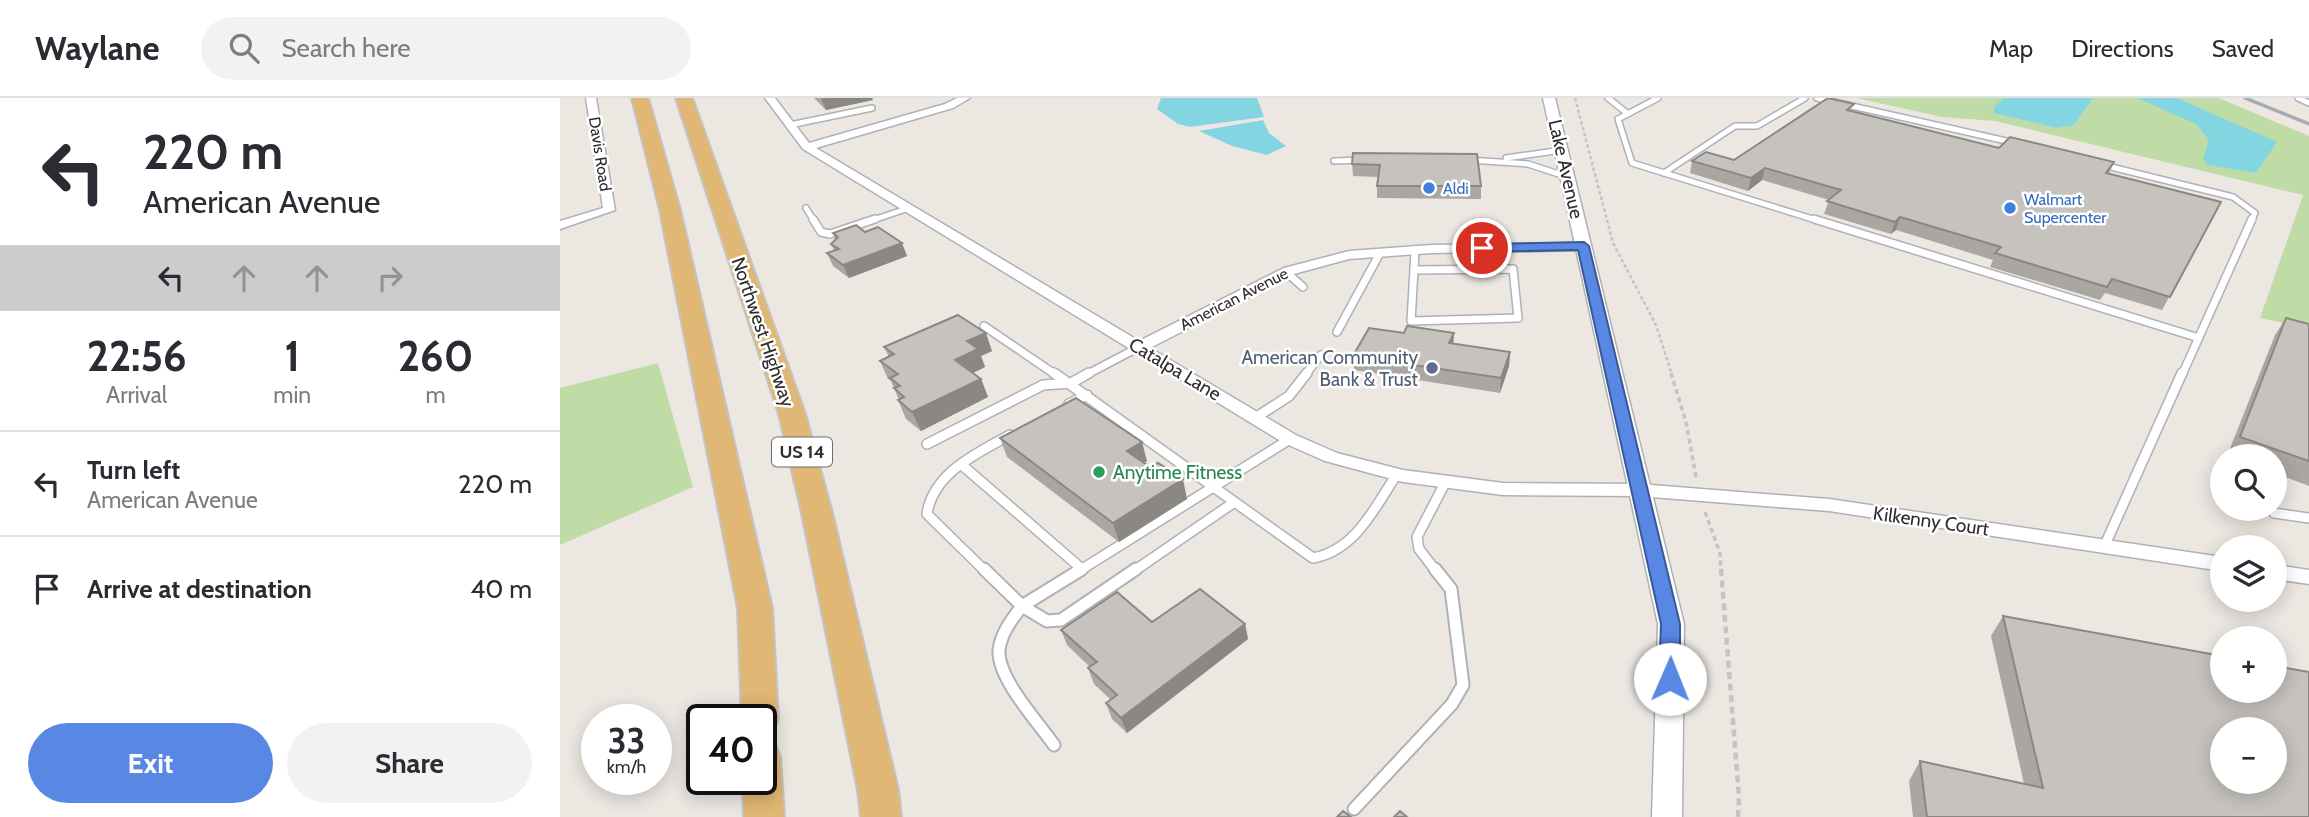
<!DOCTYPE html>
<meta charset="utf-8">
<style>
body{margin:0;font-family:Cabin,sans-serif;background:#f2f2f3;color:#2b2b33;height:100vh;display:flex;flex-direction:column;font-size:26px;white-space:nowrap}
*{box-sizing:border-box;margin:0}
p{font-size:23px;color:#7c7c81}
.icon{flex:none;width:38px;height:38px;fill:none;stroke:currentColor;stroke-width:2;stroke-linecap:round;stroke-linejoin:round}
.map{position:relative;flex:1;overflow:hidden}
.details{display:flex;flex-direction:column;background:#fff;width:560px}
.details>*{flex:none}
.guide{background:#fff;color:#2b2b33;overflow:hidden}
.buttons{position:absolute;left:1650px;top:346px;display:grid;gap:14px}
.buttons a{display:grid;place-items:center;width:77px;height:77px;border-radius:50%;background:#fff;box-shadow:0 4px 18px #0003;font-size:35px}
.speed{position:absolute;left:21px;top:606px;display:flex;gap:14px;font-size:35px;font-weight:700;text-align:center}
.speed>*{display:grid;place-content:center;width:91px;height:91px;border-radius:50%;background:#fff;box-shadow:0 4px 18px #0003;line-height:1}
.speed small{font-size:18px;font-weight:400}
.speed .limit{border:4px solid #111;border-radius:10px;background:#fff;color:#111}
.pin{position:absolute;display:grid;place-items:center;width:60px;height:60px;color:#fff;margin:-30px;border:4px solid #fff;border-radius:50%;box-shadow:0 2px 7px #0007}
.me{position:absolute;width:77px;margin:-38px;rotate:1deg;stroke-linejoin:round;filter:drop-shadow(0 0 5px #0008)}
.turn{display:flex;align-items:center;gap:24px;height:147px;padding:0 28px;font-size:32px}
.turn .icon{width:91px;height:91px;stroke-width:2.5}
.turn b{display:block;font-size:49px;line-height:60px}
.lanes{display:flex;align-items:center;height:66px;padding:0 28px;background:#0003;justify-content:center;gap:35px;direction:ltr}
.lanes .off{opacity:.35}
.eta{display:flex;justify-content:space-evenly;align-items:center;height:119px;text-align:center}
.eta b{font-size:42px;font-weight:800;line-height:49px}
.primary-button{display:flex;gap:14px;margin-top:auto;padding:14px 28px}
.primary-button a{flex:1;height:80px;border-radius:42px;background:#5887e4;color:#fff;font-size:28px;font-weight:800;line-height:80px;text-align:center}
.primary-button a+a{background:#f2f2f3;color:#2b2b33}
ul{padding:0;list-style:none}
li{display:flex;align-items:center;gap:21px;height:105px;padding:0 28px;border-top:2px solid #e1e1e2}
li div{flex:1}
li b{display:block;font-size:26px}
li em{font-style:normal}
header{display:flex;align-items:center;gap:42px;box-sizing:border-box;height:98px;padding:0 35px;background:#fff;border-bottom:2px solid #e1e1e2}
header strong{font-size:33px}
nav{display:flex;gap:38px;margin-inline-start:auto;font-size:24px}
.search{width:490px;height:63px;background:#f2f2f3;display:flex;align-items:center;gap:18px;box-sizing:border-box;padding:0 24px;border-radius:38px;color:#7c7c81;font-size:26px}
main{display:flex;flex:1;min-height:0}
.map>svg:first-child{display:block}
.green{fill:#c0dca6}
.water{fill:#83d6e1}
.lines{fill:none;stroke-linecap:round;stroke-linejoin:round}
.service-far3-casing{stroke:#aeb1b8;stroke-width:8}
.service-far2-casing{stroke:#aeb1b8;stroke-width:10}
.service-far1-casing{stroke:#aeb1b8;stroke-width:12}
.service-casing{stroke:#aeb1b8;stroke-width:15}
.minor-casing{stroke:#aeb1b8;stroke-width:3}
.tertiary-casing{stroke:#aeb1b8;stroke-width:3}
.primary-casing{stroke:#c4c4c4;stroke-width:4}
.path-far2{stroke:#c4c4c4;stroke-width:2.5;stroke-dasharray:3.5 2.5;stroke-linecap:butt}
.path-far1{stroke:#c4c4c4;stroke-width:3.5;stroke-dasharray:5 3.5;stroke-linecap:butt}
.path{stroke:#c4c4c4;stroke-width:4.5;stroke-dasharray:7 4.5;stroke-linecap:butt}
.service-far3{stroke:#fff;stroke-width:5}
.service-far2{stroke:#fff;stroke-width:7}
.service-far1{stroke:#fff;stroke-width:9}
.service{stroke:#fff;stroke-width:11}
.minor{fill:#fff;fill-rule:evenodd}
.tertiary{fill:#fff;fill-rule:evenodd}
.primary{fill:#e0b774;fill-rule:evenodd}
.rail{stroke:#a5aab5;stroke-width:3.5}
.wall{fill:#aaa7a3}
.shaded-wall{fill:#8b8884}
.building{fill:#c6c2bd;stroke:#8b8884;stroke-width:2;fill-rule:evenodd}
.route{fill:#5887e4;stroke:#395894;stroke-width:2}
.shop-dot{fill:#3f7fe0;stroke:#fff;stroke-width:2.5}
.service-dot{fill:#5c6f8a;stroke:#fff;stroke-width:2.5}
.leisure-dot{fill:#2e9e5b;stroke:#fff;stroke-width:2.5}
.labels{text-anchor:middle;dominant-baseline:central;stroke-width:5;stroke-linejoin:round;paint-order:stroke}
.far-street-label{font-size:16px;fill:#2d2d2d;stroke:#fff}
.far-shop-label{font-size:16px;fill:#366cbe;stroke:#fff;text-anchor:start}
.shield{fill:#fff;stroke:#6c6c6c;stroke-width:2}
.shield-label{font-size:18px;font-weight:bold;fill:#2d2d2d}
.street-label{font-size:19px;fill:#2d2d2d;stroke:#fff}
.service-label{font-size:19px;fill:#4e5e75;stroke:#fff;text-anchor:end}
.leisure-label{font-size:19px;fill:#27864d;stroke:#fff;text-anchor:start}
</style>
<header>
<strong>Waylane</strong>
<div class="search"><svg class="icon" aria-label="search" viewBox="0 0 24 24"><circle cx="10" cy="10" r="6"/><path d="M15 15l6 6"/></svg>Search here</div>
<nav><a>Map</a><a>Directions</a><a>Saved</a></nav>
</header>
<main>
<section class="details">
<div class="guide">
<div class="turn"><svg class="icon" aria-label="left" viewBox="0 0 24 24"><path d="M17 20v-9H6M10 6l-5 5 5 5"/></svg><div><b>220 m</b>American Avenue</div></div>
<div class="lanes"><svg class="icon" aria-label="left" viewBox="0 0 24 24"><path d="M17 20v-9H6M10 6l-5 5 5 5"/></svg><svg class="icon off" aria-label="ahead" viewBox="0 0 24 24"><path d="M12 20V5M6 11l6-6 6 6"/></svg><svg class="icon off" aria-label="ahead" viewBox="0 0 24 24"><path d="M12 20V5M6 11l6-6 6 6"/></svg><svg class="icon off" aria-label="right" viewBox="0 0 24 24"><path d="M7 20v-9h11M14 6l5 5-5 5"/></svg></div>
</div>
<div class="eta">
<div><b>22:56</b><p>Arrival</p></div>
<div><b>1</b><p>min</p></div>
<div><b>260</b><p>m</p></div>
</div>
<ul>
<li><svg class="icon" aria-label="left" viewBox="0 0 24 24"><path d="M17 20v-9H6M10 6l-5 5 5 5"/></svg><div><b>Turn left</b><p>American Avenue</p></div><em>220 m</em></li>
<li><svg class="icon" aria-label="arrive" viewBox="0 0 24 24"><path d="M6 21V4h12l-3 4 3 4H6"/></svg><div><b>Arrive at destination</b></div><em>40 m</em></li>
</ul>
<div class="primary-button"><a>Exit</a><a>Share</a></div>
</section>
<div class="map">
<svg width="1749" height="719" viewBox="0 0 1749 719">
<rect width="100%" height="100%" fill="#ede7e2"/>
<!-- green -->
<g class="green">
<path d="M1296,0H1659L1749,38V231L1700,220L1743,97L1435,23L1382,19Z"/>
<path d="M98,265L133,389L0,447V290Z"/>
</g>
<!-- water -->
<g class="water">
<path d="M601,0H697L704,19L630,29L618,26L597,11Z"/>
<path d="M1444,0H1533L1514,27L1497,30L1434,15V9Z"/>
<path d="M1577,0H1617L1717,44L1696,75L1648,67L1643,61L1649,42L1636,26Z"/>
<path d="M703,22L709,35L726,48L707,57L672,48L639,33Z"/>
</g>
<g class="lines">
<!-- service-far3 casing -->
<g class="service-far3-casing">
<g id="service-far3">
<path d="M1048,0L1068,16"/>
<path d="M1098,0L1058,21L1072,65L1259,123"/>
<path d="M1257,0L1455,45"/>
<path d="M1738,0L1749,5"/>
<path d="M230,27L312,10"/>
<path d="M946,60L1002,52"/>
<path d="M909,62L968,66L1008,79"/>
<path d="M774,63L804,62"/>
<path d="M1543,67L1673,99L1695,115L1691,123"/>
<path d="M1104,75L1175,28H1197L1245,0"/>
<path d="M246,110L254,123"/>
<path d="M310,123L349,110"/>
</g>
</g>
<!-- service-far2 casing -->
<g class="service-far2-casing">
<g id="service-far2">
<path d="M253,121L261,134L270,136L315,121"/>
<path d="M1254,121L1639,240"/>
<path d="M953,171L958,220L851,223L854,172Z"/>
<path d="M854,172L855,152"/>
<path d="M726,174L743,189"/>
<path d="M424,228L496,277"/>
<path d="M777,234L820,155"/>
<path d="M526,277L579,249"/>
<path d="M745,277L761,257"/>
<path d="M1622,277L1692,121"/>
</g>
</g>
<!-- service-far1 casing -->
<g class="service-far1-casing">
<g id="service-far1">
<path d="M494,275L753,460C796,452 815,409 837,376"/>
<path d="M509,306L527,297"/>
<path d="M695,320L729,298L747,275"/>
<path d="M367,346L483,287L511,285L529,275"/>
<path d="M402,367L522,471"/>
<path d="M1714,415L1749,420"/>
<path d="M1544,449L1622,275"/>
<path d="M425,473L367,416C373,375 417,355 450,337"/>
<path d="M519,473L730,341"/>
<path d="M574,473L673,405"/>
<path d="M876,473L859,451L857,439L886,383"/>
</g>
</g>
<!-- service casing -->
<g class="service-casing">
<g id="service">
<path d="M424,471L462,508L522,471"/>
<path d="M494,647C478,624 437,580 439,552C441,535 452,521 462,508L487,523L501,522L576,471"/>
<path d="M794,711L892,606L903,587L891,491L875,471"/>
</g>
</g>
<!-- minor casing -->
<g class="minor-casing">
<g id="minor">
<path d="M26,0H36L55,112L0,131V123L43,110Z"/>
<path d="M205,0H215L249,45L385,6L397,0H410L393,10L256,50L579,243L724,170L789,153L871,147L1029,145L1030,148L1024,152L871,155L789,161L734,176L590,250L736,337L777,355L843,372L943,385L1079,386L1269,401L1662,459V473L1269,413L1079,398L943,397L843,384L765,363L724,345L243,51Z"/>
<path d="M1715,467L1749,472V486L1715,481Z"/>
</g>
</g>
<!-- tertiary casing -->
<g class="tertiary-casing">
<path id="tertiary" d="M983,0H995L1124,526L1122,719H1092L1098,526Z"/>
</g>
<!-- primary casing -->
<g class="primary-casing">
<g id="primary">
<path d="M72,0H88L120,112L212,510L218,621L213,632L201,636V621H182L178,510L100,112Z"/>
<path d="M116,0H132L245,316L272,415L338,692L341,719H301L298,692L242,415L219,316Z"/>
<path d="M201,642L215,647L220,659L224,719H184L183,681H201Z"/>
</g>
</g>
<!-- path-far2 -->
<path class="path-far2" d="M1015,0L1053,145L1096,227L1112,277"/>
<!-- path-far1 -->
<g class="path-far1">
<path d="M1111,275L1126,324L1136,379"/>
<path d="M1145,414L1160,455L1161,473"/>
</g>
<!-- path -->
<path class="path" d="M1161,471L1179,699L1178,719"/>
<!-- service-far3 -->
<use href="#service-far3" class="service-far3"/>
<!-- service-far2 -->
<use href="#service-far2" class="service-far2"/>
<!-- service-far1 -->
<use href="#service-far1" class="service-far1"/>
<!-- service -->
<use href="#service" class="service"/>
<!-- minor -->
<use href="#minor" class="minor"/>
<!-- tertiary -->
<use href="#tertiary" class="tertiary"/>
<!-- primary -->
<use href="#primary" class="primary"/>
<!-- rail -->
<path class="rail" d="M1685,0L1749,26"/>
</g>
<!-- wall -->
<g class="wall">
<path d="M254,0H312L313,2L266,12Z"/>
<path d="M1293,13L1439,50L1554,64L1549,76L1661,104L1602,212L1545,195L1540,202L1430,169L1433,162L1336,132L1331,136L1264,116L1269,102L1202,82L1188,93L1130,75L1132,63L1174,62Z"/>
<path d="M917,56L921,88V101L817,100V88L818,79L793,78L792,66Z"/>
<path d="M305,134L347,158L289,180L273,168L267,155L274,152L271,146L275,142L273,135Z"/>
<path d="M1726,220L1749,226V388L1715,375V359H1670L1667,358L1715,237Z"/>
<path d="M844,235H894L893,246L950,254L949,268L940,295L794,272L793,258Z"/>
<path d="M324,249L432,253L421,258L425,269L413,275L421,281L428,299L361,333L346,321L338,302H339L334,290L331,283L328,281L320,263L329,259Z"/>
<path d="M440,340L587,363L584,365L627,401L559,444L447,359Z"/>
<path d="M1443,518L1749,719H1353L1349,683L1360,663L1464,686L1431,538Z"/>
<path d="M592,524L685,526L688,541L567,635L552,621L546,605L551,602L534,586L528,570L530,569L507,547L501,532Z"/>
</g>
<!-- shaded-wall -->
<g class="shaded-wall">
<path d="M267,0H312L313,2L266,12L261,1Z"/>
<path d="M1205,70L1202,82L1188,93L1191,80Z"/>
<path d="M1340,119L1336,132L1331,136L1335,124Z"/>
<path d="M342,145L347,158L289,180L283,167Z"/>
<path d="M426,235L432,253L421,258L425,269L402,280L395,262L407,243Z"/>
<path d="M894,235L893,249L889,245Z"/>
<path d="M950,254L949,268L940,295L941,280Z"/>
<path d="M421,281L428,299L361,333L352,314Z"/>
<path d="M582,344L587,363L572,372L567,353Z"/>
<path d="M623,381L627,401L559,444L553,425Z"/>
<path d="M685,526L688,541L567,635L561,620Z"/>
</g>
<!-- building -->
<g class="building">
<path d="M1268,0L1294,6L1287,12L1439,50L1450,39L1554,64L1546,75L1661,104L1610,199L1552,181L1547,189L1435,155L1441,149L1340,119L1335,124L1267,103L1281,92L1205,70L1191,80L1132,63L1146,54L1174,62Z"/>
<path d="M793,55L917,56L921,88H817L820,67L792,66Z"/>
<path d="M296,127L305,134L318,129L342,145L283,167L267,155L279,151L271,146L278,139L273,135Z"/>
<path d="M398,217L426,235L407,243L418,251L395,262L421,281L352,314L338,302L344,299L334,290L340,288L330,280L338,276L320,263L334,256L324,249Z"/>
<path d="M1726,220L1749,226V363L1680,339Z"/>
<path d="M847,228L894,235L889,245L950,254L941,280L793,258L809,230L844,235Z"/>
<path d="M516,300L582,344L567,353L590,369L598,365L623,381L553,425L440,340Z"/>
<path d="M640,491L685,526L561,620L546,605L557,597L528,570L537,564L501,532L557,494L592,524Z"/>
<path d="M1443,518L1662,558V593H1715V568L1749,574V719H1367L1360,663L1483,690ZM1662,632H1715V684H1662Z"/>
<path d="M783,713L791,719H777Z"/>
<path d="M840,713L847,719H834Z"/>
</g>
<!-- route -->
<path class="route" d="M1024,144L1029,148L1120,526V581L1117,587L1110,590L1102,587L1099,581L1101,526L1018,152L922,154L916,150L922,146Z"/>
<!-- markers -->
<g class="shop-dot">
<circle cx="869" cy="90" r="7"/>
<circle cx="1450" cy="110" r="7"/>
</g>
<circle class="service-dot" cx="872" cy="270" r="7"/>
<circle class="leisure-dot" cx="539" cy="374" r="7"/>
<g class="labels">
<!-- far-street labels -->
<g class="far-street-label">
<text transform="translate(40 56) rotate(81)">Davis Road</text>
<text transform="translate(674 201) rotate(-27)">American Avenue</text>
</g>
<!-- far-shop labels -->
<g class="far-shop-label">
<text x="883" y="90">Aldi</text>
<text x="1464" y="101">Walmart<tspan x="1464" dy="18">Supercenter</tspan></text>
</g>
<!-- shield labels -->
<rect class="shield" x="212" y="339.5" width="60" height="29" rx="5"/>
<g class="shield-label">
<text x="242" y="354">US 14</text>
</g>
<!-- street labels -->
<g class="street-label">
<text transform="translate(1006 71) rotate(77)">Lake Avenue</text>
<text transform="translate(203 234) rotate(71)">Northwest Highway</text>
<text transform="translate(615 271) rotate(31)">Catalpa Lane</text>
<text transform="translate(1371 423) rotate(8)">Kilkenny Court</text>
</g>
<!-- service labels -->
<g class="service-label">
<text x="858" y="259">American Community<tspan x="858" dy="22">Bank &amp; Trust</tspan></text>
</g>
<!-- leisure labels -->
<g class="leisure-label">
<text x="553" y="374">Anytime Fitness</text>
</g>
</g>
</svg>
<div class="buttons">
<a><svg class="icon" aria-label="search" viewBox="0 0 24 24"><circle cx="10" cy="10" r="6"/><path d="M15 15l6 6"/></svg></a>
<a><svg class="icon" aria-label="layers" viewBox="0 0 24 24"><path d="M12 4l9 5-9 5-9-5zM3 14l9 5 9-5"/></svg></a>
<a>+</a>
<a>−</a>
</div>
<div class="speed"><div>33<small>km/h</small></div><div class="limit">40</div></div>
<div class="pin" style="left:922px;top:150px;background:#d93025"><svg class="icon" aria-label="arrive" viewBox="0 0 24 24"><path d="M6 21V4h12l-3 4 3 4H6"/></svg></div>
<svg class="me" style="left:1110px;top:581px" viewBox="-20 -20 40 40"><circle r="19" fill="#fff"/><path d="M0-13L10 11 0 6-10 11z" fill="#5887e4"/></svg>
</div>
</main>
